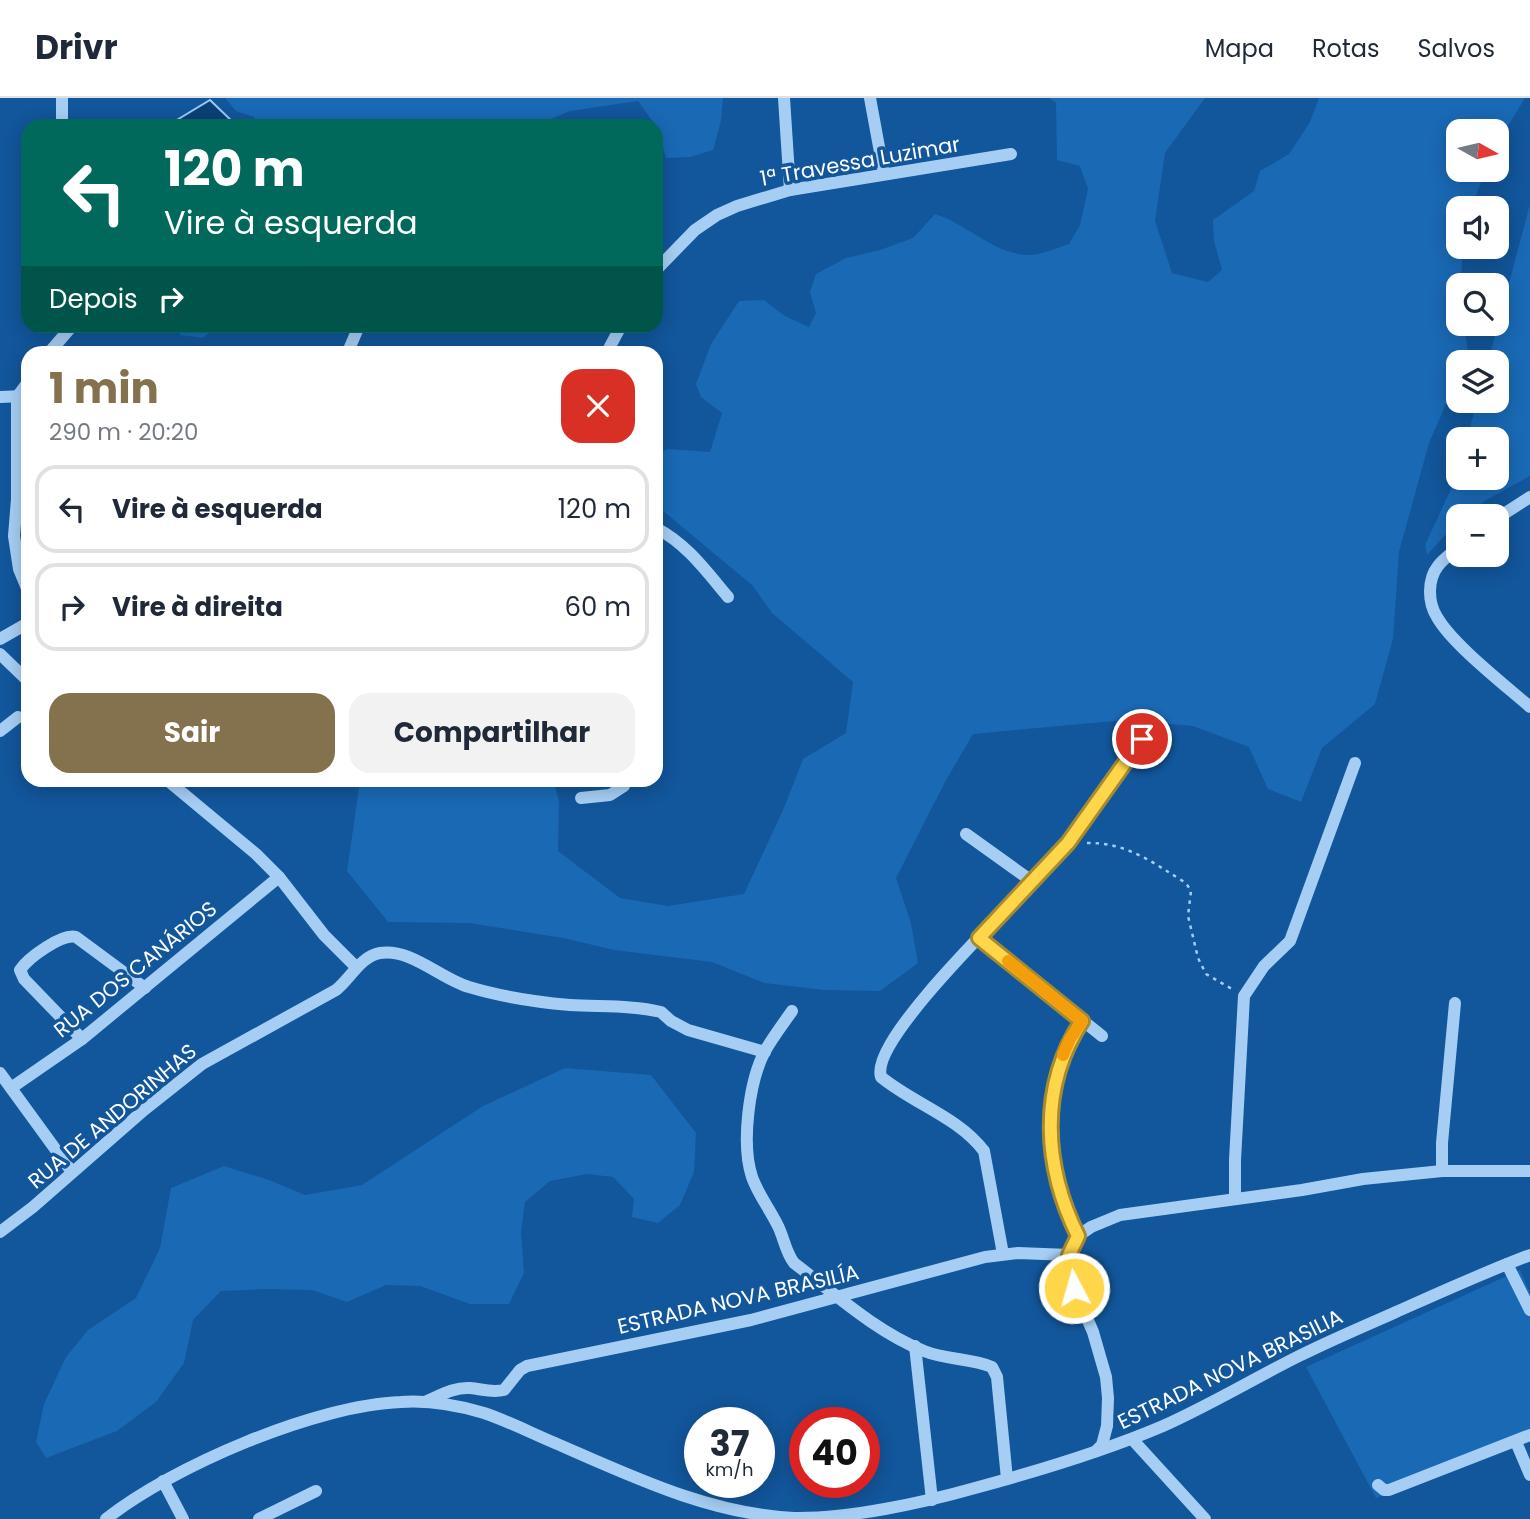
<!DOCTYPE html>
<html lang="pt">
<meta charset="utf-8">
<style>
body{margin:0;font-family:Poppins,sans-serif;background:#f2f2f3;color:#1f2937;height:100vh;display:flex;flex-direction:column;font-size:26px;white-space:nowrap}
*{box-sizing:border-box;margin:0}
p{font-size:23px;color:#747a83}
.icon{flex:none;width:38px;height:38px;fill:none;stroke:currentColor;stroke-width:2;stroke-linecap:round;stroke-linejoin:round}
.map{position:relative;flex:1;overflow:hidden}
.sheet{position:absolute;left:21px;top:248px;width:642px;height:441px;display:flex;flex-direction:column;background:#fff;border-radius:21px;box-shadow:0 4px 18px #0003}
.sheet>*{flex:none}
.top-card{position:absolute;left:21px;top:21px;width:642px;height:214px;border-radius:21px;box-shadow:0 4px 18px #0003;background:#00695c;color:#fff;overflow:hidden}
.needle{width:46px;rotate:98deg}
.buttons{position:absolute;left:1446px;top:21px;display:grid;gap:14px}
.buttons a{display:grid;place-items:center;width:63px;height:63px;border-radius:14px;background:#fff;box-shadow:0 4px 18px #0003;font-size:35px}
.speed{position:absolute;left:684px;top:1309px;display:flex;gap:14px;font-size:35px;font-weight:700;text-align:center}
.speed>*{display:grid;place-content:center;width:91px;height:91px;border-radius:50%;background:#fff;box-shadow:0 4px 18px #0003;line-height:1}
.speed small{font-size:18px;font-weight:400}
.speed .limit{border:10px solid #d22;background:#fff;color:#111}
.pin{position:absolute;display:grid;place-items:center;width:60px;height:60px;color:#fff;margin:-30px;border:4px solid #fff;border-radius:50%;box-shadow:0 2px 7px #0007}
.me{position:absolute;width:77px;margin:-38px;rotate:354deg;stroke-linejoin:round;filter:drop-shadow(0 0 5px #0008)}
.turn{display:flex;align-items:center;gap:24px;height:147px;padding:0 28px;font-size:32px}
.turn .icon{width:91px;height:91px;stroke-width:2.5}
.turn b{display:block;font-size:49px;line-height:60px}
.then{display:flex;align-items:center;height:66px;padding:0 28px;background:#0003;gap:14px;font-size:26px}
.round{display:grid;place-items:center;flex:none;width:74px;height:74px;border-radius:21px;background:#f2f2f3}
.head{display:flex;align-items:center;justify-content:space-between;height:119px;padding:0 28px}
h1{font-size:42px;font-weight:700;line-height:52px;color:#84714e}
.primary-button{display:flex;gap:14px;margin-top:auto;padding:14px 28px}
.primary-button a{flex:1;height:80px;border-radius:21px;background:#84714e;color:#fff;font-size:28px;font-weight:700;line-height:80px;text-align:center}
.primary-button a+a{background:#f2f2f3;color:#1f2937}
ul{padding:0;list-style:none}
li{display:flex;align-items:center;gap:21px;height:88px;margin:0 14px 10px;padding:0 14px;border:4px solid #e0e1e3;border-radius:21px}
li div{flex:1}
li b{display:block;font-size:26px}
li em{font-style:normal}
header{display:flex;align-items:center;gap:42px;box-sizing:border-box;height:98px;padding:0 35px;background:#fff;border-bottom:2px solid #e0e1e3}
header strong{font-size:33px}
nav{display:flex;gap:38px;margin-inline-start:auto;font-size:24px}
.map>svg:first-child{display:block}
.green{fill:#1a69b5}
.water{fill:#0b4077;stroke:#98caf7;stroke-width:2}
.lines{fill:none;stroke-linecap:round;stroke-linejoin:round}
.path{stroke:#a6cef4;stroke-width:2.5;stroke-dasharray:3.5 5;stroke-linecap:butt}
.minor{stroke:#a6cef4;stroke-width:12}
.route-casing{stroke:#a68a30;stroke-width:18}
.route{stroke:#ffd54a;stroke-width:12}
.slow{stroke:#f59e0b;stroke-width:12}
.labels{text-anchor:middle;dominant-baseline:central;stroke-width:7;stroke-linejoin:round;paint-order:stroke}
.street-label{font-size:21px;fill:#fff;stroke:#12569b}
</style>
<header>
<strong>Drivr</strong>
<nav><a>Mapa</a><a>Rotas</a><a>Salvos</a></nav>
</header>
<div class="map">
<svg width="1530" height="1421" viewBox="0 0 1530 1421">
<rect width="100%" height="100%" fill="#12569b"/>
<!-- green -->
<g class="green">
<path d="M225,0H723L721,23L713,52L690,59L666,60L656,28L638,3L570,13L534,28H258L254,19L236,13Z"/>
<path d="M1049,0H1205L1165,55L1155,123L1172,175L1208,184L1222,172L1214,143L1213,122L1254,93L1260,73L1289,56L1310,24L1319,0H1525L1496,48V33H1458V72H1486L1471,110H1458V149H1463L1461,187H1458V226H1464L1468,254L1464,264H1458V278L1429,345L1399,454L1393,541L1375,606L1322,650L1301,704L1268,691L1249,649L1193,628L1125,622L973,636L945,684L896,780L911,825L918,865L880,893L824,892L764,885L712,864L614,852L563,840L469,825L388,824L347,773L360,683H554L559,704L558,753L620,800L668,808L744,796L784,710L803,661L846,635L853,584L772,515L753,488L656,407V356L668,351L710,354L722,315L701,299L696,286L711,246L739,203L764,202L785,218L809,229L816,215L810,194L816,176L846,160L880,152L913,140L935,116C967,126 991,154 1026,157C1039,158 1056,150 1069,146L1080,127L1088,91L1080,68L1057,62L1056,5Z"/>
<path d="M1530,106V378L1486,402L1463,418H1458V423L1427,457L1425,447L1458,376V380H1496V341H1467L1477,303H1496V264H1488Z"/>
<path d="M180,228H217L203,240L180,237Z"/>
<path d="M565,970L651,977L696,1035L694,1074L680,1107L658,1125L632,1119L634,1101L613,1079L587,1076L550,1083L525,1104L521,1134L524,1175L509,1206H470L420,1188L386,1187L347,1204L312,1192L267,1191L221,1193L193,1222L184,1265L156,1304L117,1333L46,1360L36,1344L44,1306L66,1259L88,1232L136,1200L160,1150L171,1090L224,1068L269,1082L305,1097L362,1087L483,1008Z"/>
<path d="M1520,1172L1530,1195V1339L1376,1400L1306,1269Z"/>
</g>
<!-- water -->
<path class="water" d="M210,2L237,28H167Z"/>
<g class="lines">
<!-- path -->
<path class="path" d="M1087,745C1127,744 1153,765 1186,785L1191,793L1188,818L1198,860L1206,876L1232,891"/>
<!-- minor -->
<g class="minor">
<path d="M784,0L790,92"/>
<path d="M870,0L884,76"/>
<path d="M62,28V0"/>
<path d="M656,172L695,132L717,117L737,108L790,92L1011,56"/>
<path d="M48,256L72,228"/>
<path d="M347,256L359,228"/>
<path d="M606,256L621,228"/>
<path d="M28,284L17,299V401L14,438L19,471L28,493"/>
<path d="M0,299L24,298"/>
<path d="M1496,421L1530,399"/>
<path d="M656,430C687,446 706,473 728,499"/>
<path d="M1458,450C1451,456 1443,461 1438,468C1427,482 1428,505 1437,519C1452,546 1505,587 1530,609"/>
<path d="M0,541L28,525"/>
<path d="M0,556L28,583"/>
<path d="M0,633L18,619"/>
<path d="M167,682L256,756L279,779L324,837L356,869"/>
<path d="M581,700L610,697L624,688L625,682"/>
<path d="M966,736L1033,784"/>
<path d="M980,840L1102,938"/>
<path d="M792,913C783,926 773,939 765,953C749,983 741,1046 752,1079C758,1096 769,1110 777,1126C784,1139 785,1153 794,1165C835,1196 875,1233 924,1253C946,1262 971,1260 992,1269L997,1279L1007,1381"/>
<path d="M82,941L24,881L20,872C28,860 62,835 76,839L145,890"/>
<path d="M0,975L72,1074"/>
<path d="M11,990L82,941L279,779"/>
<path d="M1442,1073V1045L1455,905"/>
<path d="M1235,1101V1062L1244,898L1264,868L1290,843L1355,665"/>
<path d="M0,1134L33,1109L144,1012L202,966L336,892C350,881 361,858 380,855C411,850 441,881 469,889C502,899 536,904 570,907C600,909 632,907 661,914L671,923L688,932L765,954"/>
<path d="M1078,1138C1044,1069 1038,990 1082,923"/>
<path d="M1003,1156L984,1053C958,1019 914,1006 881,979C868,938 1038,783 1068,746C1095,713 1117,675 1142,641"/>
<path d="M1507,1166L1530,1212"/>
<path d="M915,1248L932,1402"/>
<path d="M427,1303C441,1297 454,1289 470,1290C482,1291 491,1295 504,1292L520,1272L527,1268L751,1222L985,1159L1018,1155L1069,1157"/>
<path d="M1132,1341L1205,1421"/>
<path d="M1516,1344L1530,1377"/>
<path d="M1096,1353L1102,1347L1107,1328L1108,1300L1106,1279L1093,1234L1074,1190L1069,1157L1078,1138L1091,1129L1120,1117L1302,1092L1363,1081L1442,1073H1530"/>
<path d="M163,1383L183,1421"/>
<path d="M1378,1387L1384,1392H1389L1530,1337"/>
<path d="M106,1421C173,1368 316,1307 401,1304C429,1302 457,1307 484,1315C508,1323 531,1335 555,1345C631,1378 709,1416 794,1420C848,1421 922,1405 975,1390C1038,1373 1102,1354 1163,1328C1210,1307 1253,1281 1299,1258C1331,1242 1364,1228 1396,1214C1441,1194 1485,1174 1530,1157"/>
<path d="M259,1421L316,1393"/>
</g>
</g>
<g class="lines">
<!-- route casing -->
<g class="route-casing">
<path id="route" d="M1074,1190L1069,1157L1078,1138C1044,1069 1038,990 1082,923L979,840L1068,745L1142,641"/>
</g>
<!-- route -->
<use href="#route" class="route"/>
<!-- slow -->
<path class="slow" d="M1008,863L1082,923L1070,941L1063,957"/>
</g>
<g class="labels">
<!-- street labels -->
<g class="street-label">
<text transform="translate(860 63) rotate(-10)">1ª Travessa Luzimar</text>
<text transform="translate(135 871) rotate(-39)">RUA DOS CANÁRIOS</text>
<text transform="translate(112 1018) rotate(-40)">RUA DE ANDORINHAS</text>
<text transform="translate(738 1201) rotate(-13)">ESTRADA NOVA BRASILÍA</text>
<text transform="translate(1230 1271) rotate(-26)">ESTRADA NOVA BRASILIA</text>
</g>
</g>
</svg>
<div class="buttons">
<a><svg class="needle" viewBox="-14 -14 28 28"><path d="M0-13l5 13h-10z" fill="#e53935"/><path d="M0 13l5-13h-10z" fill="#747a83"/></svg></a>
<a><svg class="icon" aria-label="sound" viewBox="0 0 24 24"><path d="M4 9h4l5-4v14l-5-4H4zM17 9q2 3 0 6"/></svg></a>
<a><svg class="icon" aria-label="search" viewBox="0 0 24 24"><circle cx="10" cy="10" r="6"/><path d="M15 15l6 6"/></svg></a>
<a><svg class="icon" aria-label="layers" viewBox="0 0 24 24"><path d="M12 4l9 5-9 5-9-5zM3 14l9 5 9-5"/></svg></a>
<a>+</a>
<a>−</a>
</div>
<div class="speed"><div>37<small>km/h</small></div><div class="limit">40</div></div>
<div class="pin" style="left:1142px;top:641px;background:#d93025"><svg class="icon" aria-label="arrive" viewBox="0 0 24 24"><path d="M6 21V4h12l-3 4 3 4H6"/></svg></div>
<svg class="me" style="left:1074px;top:1190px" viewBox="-20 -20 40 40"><circle r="17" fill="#ffd54a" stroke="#fff" stroke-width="3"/><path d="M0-11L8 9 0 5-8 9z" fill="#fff"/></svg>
<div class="top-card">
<div class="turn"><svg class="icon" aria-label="left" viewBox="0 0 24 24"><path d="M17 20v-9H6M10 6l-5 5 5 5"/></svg><div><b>120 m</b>Vire à esquerda</div></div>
<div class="then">Depois<svg class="icon" aria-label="right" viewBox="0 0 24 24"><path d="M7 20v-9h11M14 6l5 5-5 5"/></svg></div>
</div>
<section class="sheet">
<div class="head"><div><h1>1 min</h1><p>290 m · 20:20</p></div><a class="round" style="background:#d93025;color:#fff"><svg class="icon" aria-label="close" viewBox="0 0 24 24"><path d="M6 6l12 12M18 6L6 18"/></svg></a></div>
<ul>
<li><svg class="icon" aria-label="left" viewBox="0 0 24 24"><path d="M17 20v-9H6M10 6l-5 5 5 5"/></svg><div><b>Vire à esquerda</b></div><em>120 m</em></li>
<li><svg class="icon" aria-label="right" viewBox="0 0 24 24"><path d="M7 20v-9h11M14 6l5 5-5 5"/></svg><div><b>Vire à direita</b></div><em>60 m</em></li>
</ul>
<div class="primary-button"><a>Sair</a><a>Compartilhar</a></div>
</section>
</div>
